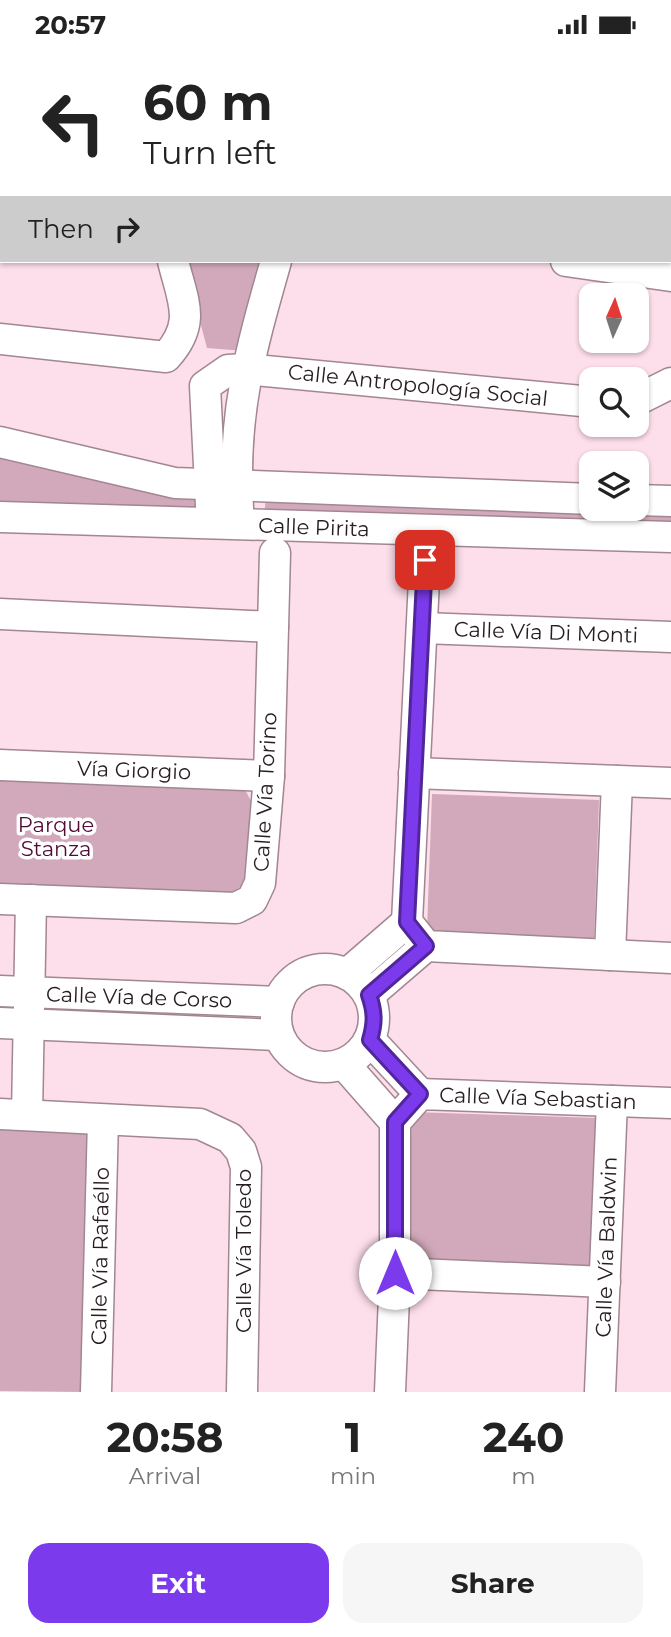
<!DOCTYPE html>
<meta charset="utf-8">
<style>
body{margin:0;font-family:Montserrat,sans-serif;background:#f6f6f6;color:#222;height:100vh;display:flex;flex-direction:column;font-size:26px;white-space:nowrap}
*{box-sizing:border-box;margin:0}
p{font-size:23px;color:#767676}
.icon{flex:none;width:38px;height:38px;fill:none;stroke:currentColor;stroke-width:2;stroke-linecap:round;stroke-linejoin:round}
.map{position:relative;height:1343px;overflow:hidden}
.details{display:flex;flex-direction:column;background:#fff;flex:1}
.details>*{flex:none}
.guide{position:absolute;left:0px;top:0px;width:672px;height:214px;box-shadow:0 2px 5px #0004;background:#fff;color:#222;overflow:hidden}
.needle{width:46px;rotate:3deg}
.controls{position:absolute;left:579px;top:234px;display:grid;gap:14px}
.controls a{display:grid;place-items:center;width:70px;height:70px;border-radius:14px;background:#fff;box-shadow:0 2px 5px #0004;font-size:35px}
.pin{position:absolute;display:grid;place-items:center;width:60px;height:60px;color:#fff;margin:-30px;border-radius:14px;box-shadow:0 4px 10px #0006}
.me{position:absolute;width:77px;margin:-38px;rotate:0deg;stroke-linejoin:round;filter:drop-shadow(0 0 5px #0008)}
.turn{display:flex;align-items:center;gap:24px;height:147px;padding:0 28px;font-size:32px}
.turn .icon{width:91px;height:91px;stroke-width:2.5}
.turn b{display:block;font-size:49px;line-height:60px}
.then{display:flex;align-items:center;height:66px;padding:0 28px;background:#0003;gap:14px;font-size:26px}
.eta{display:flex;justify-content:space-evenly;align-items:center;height:119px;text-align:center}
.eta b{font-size:42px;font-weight:700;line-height:49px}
.primary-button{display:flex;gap:14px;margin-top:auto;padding:14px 28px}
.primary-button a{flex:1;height:80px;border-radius:21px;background:#7c3aed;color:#fff;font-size:28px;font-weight:700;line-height:80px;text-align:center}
.primary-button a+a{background:#f6f6f6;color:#222}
.status{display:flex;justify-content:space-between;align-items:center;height:49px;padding:0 35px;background:#fff;direction:ltr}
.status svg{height:19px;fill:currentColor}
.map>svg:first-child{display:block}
.green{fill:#d1a9ba}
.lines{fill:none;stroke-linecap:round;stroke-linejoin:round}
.minor-casing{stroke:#a28692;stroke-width:33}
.minor{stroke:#fff;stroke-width:30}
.route-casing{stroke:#51269a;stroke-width:18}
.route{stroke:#7c3aed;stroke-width:12}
.labels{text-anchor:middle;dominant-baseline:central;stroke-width:7;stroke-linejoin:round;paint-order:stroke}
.street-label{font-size:21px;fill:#271c21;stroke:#fff}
.park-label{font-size:21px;fill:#520b35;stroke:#fff}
</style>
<div class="status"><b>20:57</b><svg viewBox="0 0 49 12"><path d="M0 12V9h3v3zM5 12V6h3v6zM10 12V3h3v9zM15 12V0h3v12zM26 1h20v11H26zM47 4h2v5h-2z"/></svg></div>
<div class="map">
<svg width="671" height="1343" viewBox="0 0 671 1343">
<rect width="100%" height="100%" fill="#fddeeb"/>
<!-- green -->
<g class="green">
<path d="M184,212H269L245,302L207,299Z"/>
<path d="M0,403L196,446L195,459L0,453Z"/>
<path d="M266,447L592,460L671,458V481L264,468Z"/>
<path d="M0,730L243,737L251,752L244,835L230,846L0,842Z"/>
<path d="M432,745L599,751L594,893L427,881Z"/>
<path d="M412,1063L598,1069L592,1217L407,1211Z"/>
<path d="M0,1080L95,1082L89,1343L0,1342Z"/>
</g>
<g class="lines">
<!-- minor casing -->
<g class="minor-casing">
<g id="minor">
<path d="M41,0L55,2"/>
<path d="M287,0V2"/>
<path d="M146,2L147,0"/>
<path d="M670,76L671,77"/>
<path d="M0,139H2"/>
<path d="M566,212L671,227"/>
<path d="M0,290L166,308C197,274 183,253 173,212"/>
<path d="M637,351L671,334"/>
<path d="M0,393L175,434L592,450"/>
<path d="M637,451L671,452"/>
<path d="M211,457L205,337L228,321L245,320L592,353"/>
<path d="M238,459C232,365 251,300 276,212"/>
<path d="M0,468L671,488"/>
<path d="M425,511L407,873L426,897L671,909"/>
<path d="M0,565L273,578"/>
<path d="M422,579L671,588"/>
<path d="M0,716L269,727"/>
<path d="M414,724L671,734"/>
<path d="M0,850L236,859L252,851L260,834L269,727L275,504"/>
<path d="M610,906L617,732"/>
<circle cx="325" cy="969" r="49"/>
<path d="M347,925L407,873"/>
<path d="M0,942L279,953"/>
<path d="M369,946L426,897"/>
<path d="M0,974L277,986"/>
<path d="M370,991L420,1045"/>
<path d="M344,1015L395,1073"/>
<path d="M0,1065L200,1075L230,1089L241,1102L246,1118L242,1343"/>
<path d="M27,1066L31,851"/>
<path d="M395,1224L605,1233"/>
<path d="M96,1343L103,1071"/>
<path d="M390,1343L395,1224V1073L420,1045L671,1054"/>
<path d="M600,1343L612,1052"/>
</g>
</g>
<!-- minor -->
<use href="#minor" class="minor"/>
</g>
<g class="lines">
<!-- route casing -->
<g class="route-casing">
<path id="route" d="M395,1224V1073L420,1045L370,991C375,974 375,963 369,946L426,897L407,873L425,511"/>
</g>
<!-- route -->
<use href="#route" class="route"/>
</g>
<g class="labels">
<!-- street labels -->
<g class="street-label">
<text transform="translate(418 336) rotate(6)">Calle Antropología Social</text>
<text transform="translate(314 478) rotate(2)">Calle Pirita</text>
<text transform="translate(546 583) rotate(2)">Calle Vía Di Monti</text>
<text transform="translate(134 721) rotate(2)">Vía Giorgio</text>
<text transform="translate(265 743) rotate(-87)">Calle Vía Torino</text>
<text transform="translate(139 948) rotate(2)">Calle Vía de Corso</text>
<text transform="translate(538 1049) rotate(2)">Calle Vía Sebastian</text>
<text transform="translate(606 1198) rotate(-88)">Calle Vía Baldwin</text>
<text transform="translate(243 1202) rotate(-90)">Calle Vía Toledo</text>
<text transform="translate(100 1207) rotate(-89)">Calle Vía Rafaéllo</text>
</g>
<!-- park labels -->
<g class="park-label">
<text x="56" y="775">Parque<tspan x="56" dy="24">Stanza</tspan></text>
</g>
</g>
</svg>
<div class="controls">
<a><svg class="needle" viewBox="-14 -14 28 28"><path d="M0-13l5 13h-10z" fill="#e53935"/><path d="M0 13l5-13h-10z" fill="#767676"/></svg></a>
<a><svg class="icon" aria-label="search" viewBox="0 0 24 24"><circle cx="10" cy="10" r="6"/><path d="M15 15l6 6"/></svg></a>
<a><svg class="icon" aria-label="layers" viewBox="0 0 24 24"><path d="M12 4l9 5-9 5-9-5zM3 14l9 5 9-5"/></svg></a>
</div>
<div class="pin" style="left:425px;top:511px;background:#d93025"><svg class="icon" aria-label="arrive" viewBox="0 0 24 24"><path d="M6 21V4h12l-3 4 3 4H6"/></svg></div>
<svg class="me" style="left:395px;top:1224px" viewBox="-20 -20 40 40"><circle r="19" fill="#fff"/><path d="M0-13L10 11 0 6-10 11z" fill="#7c3aed"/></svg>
<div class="guide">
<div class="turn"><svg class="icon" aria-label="left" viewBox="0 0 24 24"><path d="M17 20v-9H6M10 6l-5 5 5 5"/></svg><div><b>60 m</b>Turn left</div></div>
<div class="then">Then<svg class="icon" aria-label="right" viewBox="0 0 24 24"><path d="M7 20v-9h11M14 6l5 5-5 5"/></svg></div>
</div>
</div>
<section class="details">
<div class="eta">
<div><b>20:58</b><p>Arrival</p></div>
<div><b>1</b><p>min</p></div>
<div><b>240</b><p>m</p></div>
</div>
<div class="primary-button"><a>Exit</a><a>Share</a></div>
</section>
